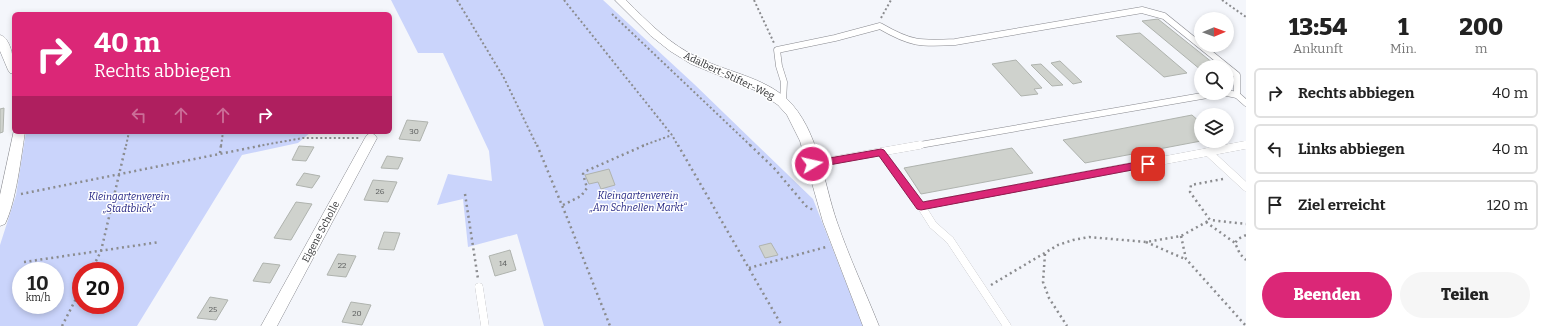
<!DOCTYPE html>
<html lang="de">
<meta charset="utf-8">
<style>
body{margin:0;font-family:Bitter,serif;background:#f6f6f6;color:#222;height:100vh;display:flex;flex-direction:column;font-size:15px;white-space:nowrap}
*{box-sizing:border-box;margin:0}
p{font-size:13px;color:#767676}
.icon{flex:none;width:22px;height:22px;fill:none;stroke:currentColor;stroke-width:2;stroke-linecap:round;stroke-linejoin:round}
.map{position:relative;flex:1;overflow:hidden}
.details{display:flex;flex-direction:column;background:#fff;width:300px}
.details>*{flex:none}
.hud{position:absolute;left:12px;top:12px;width:380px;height:122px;border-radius:6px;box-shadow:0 2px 6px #0003;background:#db2777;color:#fff;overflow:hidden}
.needle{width:26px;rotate:89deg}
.buttons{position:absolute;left:1194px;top:12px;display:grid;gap:8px}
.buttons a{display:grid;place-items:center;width:40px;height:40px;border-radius:50%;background:#fff;box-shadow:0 2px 6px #0003;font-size:20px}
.speed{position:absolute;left:12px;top:262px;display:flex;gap:8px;font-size:20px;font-weight:700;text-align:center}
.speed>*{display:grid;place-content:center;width:52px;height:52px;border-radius:50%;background:#fff;box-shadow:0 2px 6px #0003;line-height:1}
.speed small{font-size:10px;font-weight:400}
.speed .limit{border:6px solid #d22;background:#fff;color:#111}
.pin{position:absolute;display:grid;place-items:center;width:34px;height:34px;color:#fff;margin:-17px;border-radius:8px;box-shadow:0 2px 6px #0006}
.me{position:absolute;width:44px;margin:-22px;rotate:81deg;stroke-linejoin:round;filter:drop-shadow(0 0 3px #0008)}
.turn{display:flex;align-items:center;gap:14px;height:84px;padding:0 16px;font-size:18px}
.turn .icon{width:52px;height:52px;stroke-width:2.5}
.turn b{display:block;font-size:28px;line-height:34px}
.lanes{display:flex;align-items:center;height:38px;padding:0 16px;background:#0003;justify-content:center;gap:20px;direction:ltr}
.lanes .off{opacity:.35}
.eta{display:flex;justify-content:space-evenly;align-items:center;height:68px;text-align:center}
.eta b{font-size:24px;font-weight:800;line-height:28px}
.cta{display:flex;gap:8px;margin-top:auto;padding:8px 16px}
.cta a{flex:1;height:46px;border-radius:24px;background:#db2777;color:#fff;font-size:16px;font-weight:800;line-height:46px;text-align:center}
.cta a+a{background:#f6f6f6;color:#222}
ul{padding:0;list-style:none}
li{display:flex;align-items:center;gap:12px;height:50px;margin:0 8px 6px;padding:0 8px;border:2px solid #e0e0e0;border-radius:6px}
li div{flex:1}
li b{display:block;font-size:15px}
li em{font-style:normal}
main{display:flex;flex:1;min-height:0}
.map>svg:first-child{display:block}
.green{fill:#cad4fb;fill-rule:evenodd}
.building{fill:#cfd2cd;stroke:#afb3ae}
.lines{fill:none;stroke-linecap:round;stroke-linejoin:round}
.lane-far1-casing{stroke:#88898f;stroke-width:7}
.lane-casing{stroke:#88898f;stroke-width:8}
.street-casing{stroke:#88898f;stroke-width:1}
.path-far1{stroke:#8b8c8f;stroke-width:2;stroke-dasharray:2 2.5;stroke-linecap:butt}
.path{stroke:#8b8c8f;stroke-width:2.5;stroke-dasharray:2 3.5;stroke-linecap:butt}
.lane-far1{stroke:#fff;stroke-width:6}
.lane{stroke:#fff;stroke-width:8}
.street{fill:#fff;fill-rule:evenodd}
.route{fill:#db2777;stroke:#8e194d}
.labels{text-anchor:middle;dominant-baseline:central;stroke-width:3;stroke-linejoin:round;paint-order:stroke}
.number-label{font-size:8px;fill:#585a5a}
.street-label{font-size:10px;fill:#313234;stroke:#fff}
.park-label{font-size:10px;font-style:italic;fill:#242583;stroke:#fff}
</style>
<main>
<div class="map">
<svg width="1246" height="326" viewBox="0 0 1246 326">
<rect width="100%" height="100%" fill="#f4f6fb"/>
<!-- green -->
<g class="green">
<path d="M391,0H603L694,84L813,199L863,326H544L517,234L468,247L463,199L437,205L448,174L492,181L489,151L443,53H418Z"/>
<path d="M26,132H311L298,143L242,155L137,326H0V245L16,195ZM21,271H55V305H21ZM81,271H115V305H81Z"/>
</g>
<!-- building -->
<g class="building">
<path d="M1158,19L1218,67H1201V70L1142,21Z"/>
<path d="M1140,33L1187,73L1164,77L1116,36Z"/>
<path d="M1016,60L1042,88L1034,89L1038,94L1021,96L992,64Z"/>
<path d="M1060,61L1082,82L1073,84L1051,63Z"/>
<path d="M1041,64L1063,85L1052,86L1031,65Z"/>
<path d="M4,108L3,132L0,133V109Z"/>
<path d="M1192,115L1201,123V141L1085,163L1063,140Z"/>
<path d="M407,120L428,122L420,141L399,139Z"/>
<path d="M299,146L314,147L306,161L292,160Z"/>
<path d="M1012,148L1033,173L921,194L904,168Z"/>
<path d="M387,156L403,158L398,169L381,168Z"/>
<path d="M609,169L615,185L601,189L598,182L589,184L585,175Z"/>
<path d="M304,173L320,176L312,188L296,185Z"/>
<path d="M373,180L397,182L388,202L364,200Z"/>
<path d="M296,202L312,204L291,240L274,238Z"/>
<path d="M384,232L400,233L394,250L378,249Z"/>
<path d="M771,243L778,255L765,258L759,246Z"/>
<path d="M510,250L516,270L495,276L489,256Z"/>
<path d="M338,254L356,256L346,277L327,275Z"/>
<path d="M263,263L280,265L270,283L253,281Z"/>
<path d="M210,297L228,300L216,320L197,318Z"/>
<path d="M351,302L371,305L362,325L342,322Z"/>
</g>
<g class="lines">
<!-- lane-far1 casing -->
<g class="lane-far1-casing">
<g id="lane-far1">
<path d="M1227,93L1237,95L1246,103"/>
<path d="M783,102L784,82L779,66L777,50L835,38L880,26C911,44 920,44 955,42L1142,10L1164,16L1237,75V95"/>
<path d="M914,146L1219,93"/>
<path d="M1240,146L1246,145"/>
</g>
</g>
<!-- lane casing -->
<g class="lane-casing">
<g id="lane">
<path d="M881,152L921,206"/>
<path d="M1208,152L1245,145"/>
<path d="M812,164L920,145"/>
<path d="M479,287L485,326"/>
<path d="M1007,326L950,240L933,225L921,206L1208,152L1246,187"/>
</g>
</g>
<!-- street casing -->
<g class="street-casing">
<g id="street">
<path d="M615,0H626C648,22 670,45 699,58C727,72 763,77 787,99C819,130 823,182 837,222C849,257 865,291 879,326H863L823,222L800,141L787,115L778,105L759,92L691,64L670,51L651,36Z"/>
<path d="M0,35C12,38 14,63 14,74L10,73L8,70L0,51Z"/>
<path d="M14,130V132H25C21,157 16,202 5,224L0,226V195Z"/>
<path d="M371,133L375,135L377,138L277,326H261L365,138L367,135Z"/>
</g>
</g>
<!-- path-far1 -->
<g class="path-far1">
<path d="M457,0L504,78L537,146"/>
<path d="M564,0L672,135L678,146"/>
<path d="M754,0L774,43"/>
<path d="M1222,0L1246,17"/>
<path d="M612,14L751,146"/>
<path d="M881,18L891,0"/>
<path d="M126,146L129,132"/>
<path d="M221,146L223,132"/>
<path d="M258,146L303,138H359"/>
<path d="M642,146L672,135"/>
</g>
<!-- path -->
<g class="path">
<path d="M537,145L566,215L610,326"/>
<path d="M678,145L782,326"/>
<path d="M750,145L774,168L806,206L813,210"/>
<path d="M220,153L221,145"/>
<path d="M1223,179L1191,185L1190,192L1210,220L1246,224"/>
<path d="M21,194L264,145"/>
<path d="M465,194L478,279"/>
<path d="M563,205L581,196L587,188L583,174L586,171L645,145"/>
<path d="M1206,222L1235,243"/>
<path d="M1246,235L1238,239L1235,243L1240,254L1246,260"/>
<path d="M1181,236L1186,259L1246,326"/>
<path d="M1146,242L1185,259"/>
<path d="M1045,254L1043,282L1049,298L1067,326"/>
<path d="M24,262L160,242"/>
<path d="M749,268L826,247"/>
<path d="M91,271L101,251L126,145"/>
<path d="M991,285L1058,245L1073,240L1089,237L1146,242L1181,236L1210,220"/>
<path d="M62,326L81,289"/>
</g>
<!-- lane-far1 -->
<use href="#lane-far1" class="lane-far1"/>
<!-- lane -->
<use href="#lane" class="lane"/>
<!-- street -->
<use href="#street" class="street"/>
</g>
<!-- route -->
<path class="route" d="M881,149L884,150L923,202L1148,160L1152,164L1148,167L921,210L917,209L879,156L812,168L808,164L812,161Z"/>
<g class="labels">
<!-- number labels -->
<g class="number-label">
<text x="414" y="131">30</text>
<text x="380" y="191">26</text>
<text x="503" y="263">14</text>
<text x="342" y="265">22</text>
<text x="213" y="309">25</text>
<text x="357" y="313">20</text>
</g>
<!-- street labels -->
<g class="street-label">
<text transform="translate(729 76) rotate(25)">Adalbert-Stifter-Weg</text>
<text transform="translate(321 232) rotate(-62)">Eigene Scholle</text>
</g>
<!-- park labels -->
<g class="park-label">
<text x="638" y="196">Kleingartenverein<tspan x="638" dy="12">„Am Schnellen Markt“</tspan></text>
<text x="129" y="197">Kleingartenverein<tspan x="129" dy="12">„Stadtblick“</tspan></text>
</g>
</g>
</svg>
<div class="buttons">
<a><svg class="needle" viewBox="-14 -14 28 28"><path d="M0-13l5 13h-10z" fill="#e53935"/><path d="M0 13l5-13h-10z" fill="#767676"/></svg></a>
<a><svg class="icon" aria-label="search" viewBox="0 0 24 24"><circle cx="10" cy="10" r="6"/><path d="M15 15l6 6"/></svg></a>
<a><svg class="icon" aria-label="layers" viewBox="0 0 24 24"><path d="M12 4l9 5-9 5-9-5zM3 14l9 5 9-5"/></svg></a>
</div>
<div class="speed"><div>10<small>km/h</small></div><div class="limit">20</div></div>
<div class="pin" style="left:1148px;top:164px;background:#d93025"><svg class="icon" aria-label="arrive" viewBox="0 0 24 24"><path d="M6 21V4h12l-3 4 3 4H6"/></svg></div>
<svg class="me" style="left:812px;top:164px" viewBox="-20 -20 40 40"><circle r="17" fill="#db2777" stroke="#fff" stroke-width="3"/><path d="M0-11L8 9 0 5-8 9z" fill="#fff"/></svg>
<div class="hud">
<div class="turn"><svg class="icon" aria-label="right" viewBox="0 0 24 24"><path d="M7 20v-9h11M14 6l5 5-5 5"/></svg><div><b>40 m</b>Rechts abbiegen</div></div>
<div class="lanes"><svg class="icon off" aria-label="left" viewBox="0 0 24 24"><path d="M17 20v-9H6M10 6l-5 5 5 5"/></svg><svg class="icon off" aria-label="ahead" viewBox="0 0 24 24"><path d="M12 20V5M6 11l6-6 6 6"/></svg><svg class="icon off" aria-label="ahead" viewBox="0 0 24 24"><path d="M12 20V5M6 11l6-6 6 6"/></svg><svg class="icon" aria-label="right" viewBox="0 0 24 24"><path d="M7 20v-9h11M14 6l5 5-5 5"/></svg></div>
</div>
</div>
<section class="details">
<div class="eta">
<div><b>13:54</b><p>Ankunft</p></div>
<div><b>1</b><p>Min.</p></div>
<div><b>200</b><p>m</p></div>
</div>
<ul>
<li><svg class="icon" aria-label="right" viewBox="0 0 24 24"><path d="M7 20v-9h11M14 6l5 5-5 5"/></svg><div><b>Rechts abbiegen</b></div><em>40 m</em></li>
<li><svg class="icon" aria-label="left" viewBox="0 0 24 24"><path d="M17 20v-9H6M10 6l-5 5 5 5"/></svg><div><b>Links abbiegen</b></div><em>40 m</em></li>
<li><svg class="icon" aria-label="arrive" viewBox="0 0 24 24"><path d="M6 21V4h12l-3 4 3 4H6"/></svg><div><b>Ziel erreicht</b></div><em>120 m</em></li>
</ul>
<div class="cta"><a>Beenden</a><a>Teilen</a></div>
</section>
</main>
